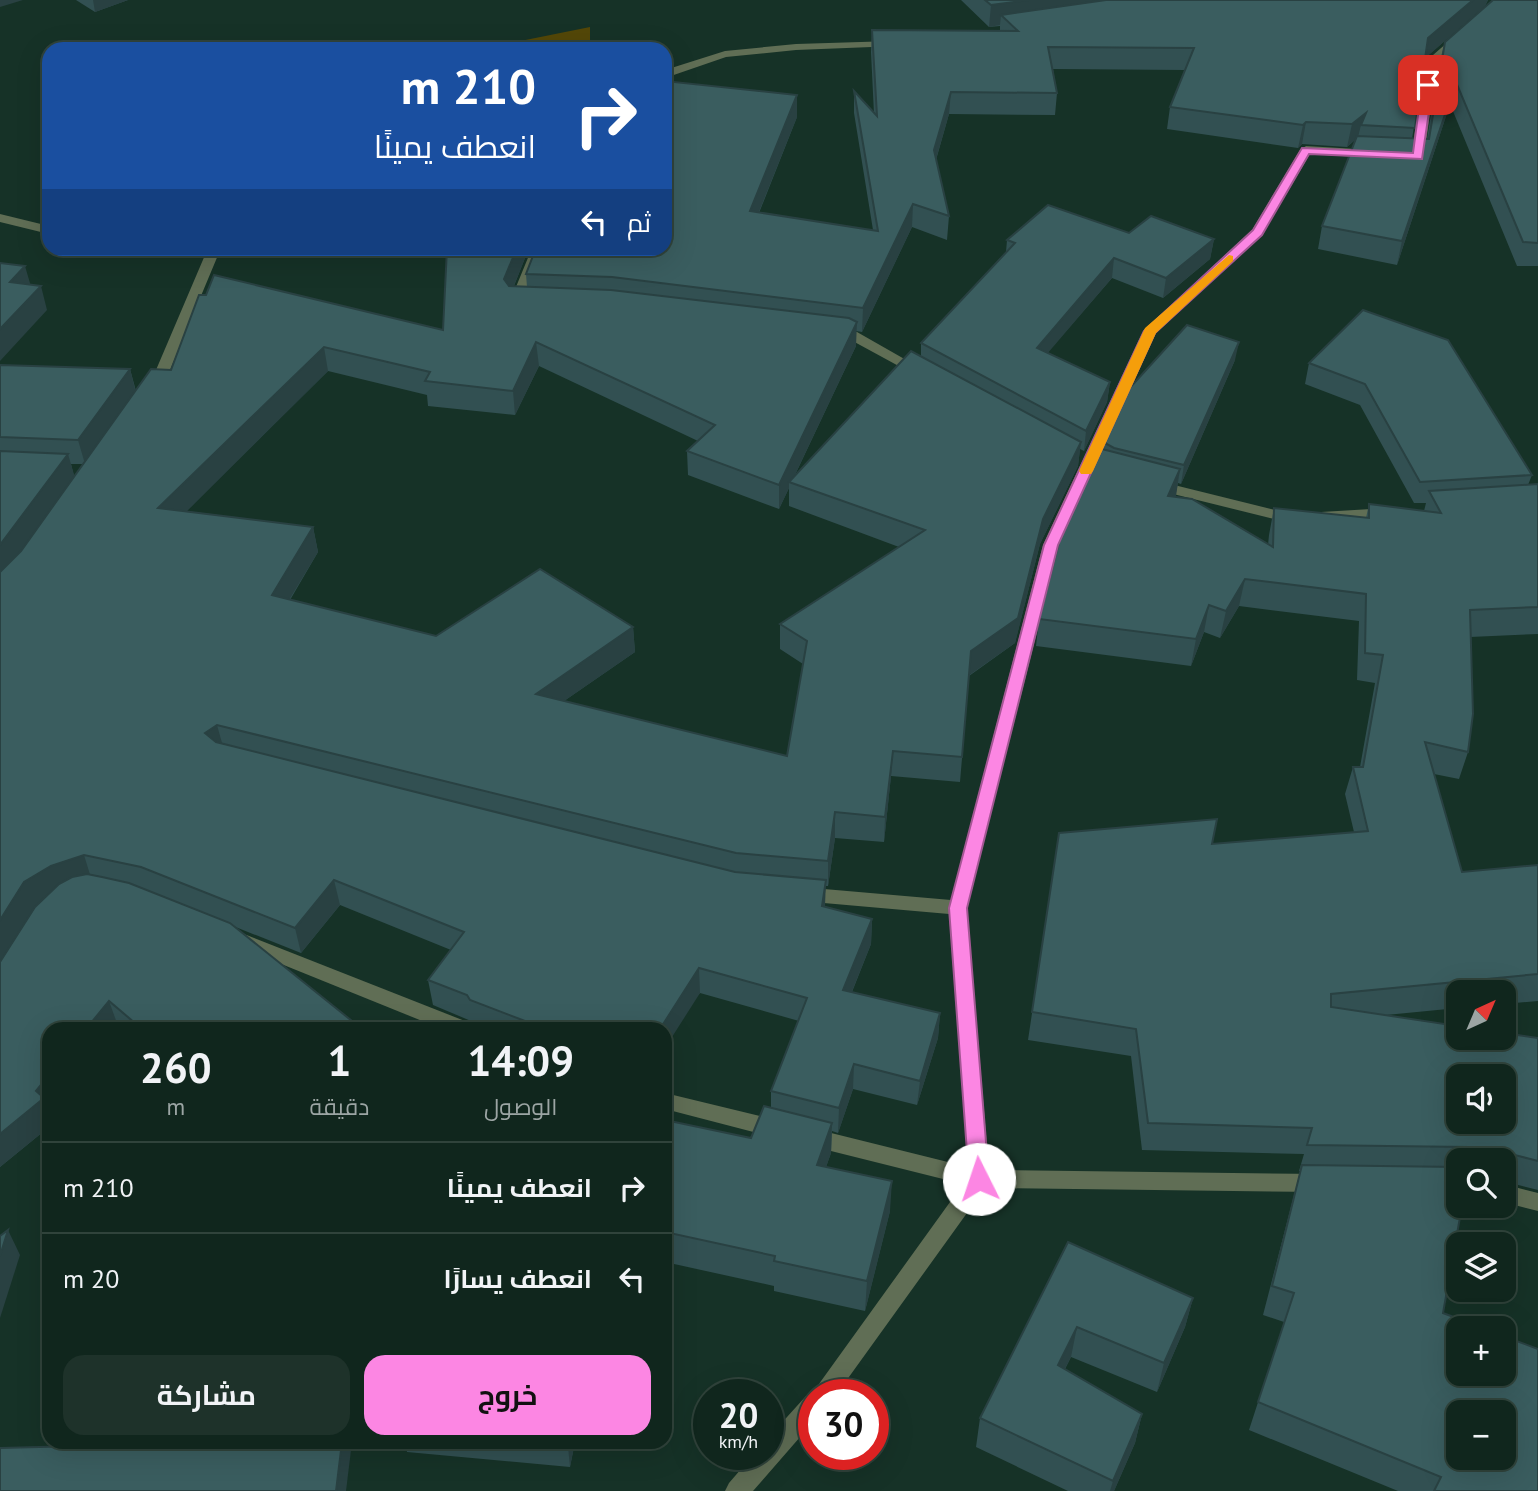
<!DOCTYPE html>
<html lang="ar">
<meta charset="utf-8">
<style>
body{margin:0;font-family:"PT Sans",Cairo,sans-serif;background:#1e322a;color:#f1f3f6;direction:rtl;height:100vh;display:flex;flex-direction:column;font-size:26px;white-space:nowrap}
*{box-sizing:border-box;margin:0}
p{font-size:23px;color:#9ca5a4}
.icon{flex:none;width:38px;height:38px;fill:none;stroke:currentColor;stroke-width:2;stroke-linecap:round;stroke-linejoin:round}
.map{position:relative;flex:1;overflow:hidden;direction:ltr}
.details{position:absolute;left:42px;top:1022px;width:630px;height:427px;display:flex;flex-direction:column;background:#10261d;border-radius:21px;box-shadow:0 7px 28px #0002,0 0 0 2px #30433b;direction:rtl}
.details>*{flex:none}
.top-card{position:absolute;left:42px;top:42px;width:630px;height:214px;border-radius:21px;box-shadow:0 7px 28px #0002,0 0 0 2px #30433b;direction:rtl;background:#1a4fa0;color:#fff;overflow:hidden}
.needle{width:46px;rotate:44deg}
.buttons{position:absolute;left:1446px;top:980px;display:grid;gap:14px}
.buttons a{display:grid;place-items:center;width:70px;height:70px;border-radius:14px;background:#10261d;box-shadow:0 7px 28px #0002,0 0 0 2px #30433b;font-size:35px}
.speed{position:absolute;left:693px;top:1379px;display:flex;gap:14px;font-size:35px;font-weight:700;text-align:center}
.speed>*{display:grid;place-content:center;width:91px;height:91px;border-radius:50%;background:#10261d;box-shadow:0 7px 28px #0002,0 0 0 2px #30433b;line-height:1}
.speed small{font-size:18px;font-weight:400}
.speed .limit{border:10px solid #d22;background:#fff;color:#111}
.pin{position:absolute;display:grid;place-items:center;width:60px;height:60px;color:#fff;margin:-30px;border-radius:14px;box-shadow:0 4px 10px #0006}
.me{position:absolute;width:77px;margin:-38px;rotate:356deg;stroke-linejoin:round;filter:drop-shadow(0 0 5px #0008)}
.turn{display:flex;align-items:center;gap:24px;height:147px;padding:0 21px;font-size:32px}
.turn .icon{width:91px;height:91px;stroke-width:2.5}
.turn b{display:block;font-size:49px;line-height:60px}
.then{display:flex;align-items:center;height:66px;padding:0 21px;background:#0003;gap:14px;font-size:26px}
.eta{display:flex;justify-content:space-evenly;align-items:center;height:119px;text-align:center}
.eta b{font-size:42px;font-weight:700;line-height:49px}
.button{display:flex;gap:14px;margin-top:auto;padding:14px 21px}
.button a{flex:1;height:80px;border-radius:21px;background:#fc86e3;color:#111;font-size:28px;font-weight:700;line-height:80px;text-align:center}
.button a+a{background:#1e322a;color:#f1f3f6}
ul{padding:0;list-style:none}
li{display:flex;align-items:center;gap:21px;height:91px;padding:0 21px;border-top:2px solid #30433b}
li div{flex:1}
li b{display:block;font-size:26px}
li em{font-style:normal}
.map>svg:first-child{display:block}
.green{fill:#534708}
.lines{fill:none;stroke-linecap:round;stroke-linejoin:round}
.minor{fill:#606e55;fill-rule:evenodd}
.wall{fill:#325052;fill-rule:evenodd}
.shaded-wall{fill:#294142}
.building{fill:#3a5d5f;stroke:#294142;stroke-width:2;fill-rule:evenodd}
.route{fill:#fc86e3;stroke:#a45794;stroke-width:2}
.slow{fill:#f59e0b}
</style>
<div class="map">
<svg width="1538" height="1491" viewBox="0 0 1538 1491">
<rect width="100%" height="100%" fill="#163227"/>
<!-- green -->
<path class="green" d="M590,27V49H481Z"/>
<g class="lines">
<!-- minor -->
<g class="minor">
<path d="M1456,35L1466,37L1437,63L1424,157L1418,161L1408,159V153L1412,152L1425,62Z"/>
<path d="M893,41L897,42V46L796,50L726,57L665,78V70L725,51L796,44Z"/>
<path d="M1306,146L1374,150L1380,154L1374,158L1310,154L1262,235L1156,333L1059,545L967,908L989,1170L1321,1174L1329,1177L1332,1183L1329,1189L1321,1192L985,1188L836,1395H814V1421L753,1491H725L729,1483L754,1454H768V1438L806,1396L811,1395L963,1184L811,1146L804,1143L801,1137L804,1131L811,1128L968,1167L949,914L801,901L794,899L792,894L794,889L801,887L951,900L1043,545L1143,331L1252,230L1300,150Z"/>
<path d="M0,214L49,226V234L0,222Z"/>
<path d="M121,248H178L143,256Z"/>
<path d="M208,248H221L170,370L155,392H145L143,389L156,370Z"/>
<path d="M532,248H545L524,301L527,304L520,308L511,307L509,304Z"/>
<path d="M834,329L857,332L929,373L927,376H917L849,339L829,336L827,333Z"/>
<path d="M1154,480L1299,516L1302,519L1294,524L1149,488L1146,485Z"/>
<path d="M1388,508L1393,510L1396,513L1393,516L1321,522L1313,517L1321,512Z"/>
<path d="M239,932L470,1023L473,1029H442L232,944L229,939L232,934Z"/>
<path d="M665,1093L780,1121L787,1124L790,1130L787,1136L780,1139L665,1109Z"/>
<path d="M1503,1184L1538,1193V1211L1503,1202Z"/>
</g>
</g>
<!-- wall -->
<g class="wall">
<path d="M76,0H128L95,12Z"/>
<path d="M961,0H1488L1485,6L1425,58L1412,139H1427L1439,64L1445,42L1538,0V266H1517L1450,104L1397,265L1318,249L1322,226L1355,140L1347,147L1302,144L1298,148L1167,129L1170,107L1185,70L1053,69L1057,93L1055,115L949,114L936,160L949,216L947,240L912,227L862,332L856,331V346L795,475L921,356V343L1006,252L1007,240L1129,233L1214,239L1210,259L1163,298L1112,278L1047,353L1110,382L1107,402L1084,451L1080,449L1078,466L1040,544L1015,643L969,676L960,782L891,776L884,842L835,838L828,886H825V907L872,919L871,944L852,992L940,1013L938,1038L917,1105L853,1089L838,1133L832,1131L831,1153L826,1167L890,1211L865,1311L774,1291V1286L665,1262V1120L751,1138L771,1108V1091L799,1021L700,993L665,1029H484L474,1025L471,1021L433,1005L428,980L451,950L340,905L301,953L233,926L362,1029H122L118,1026L115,1029H49V1127L0,1167V962L36,906L34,908L0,961V365L130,369L136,391L171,370L199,295L443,330L447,251L357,255L356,248H529L514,286L527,287L526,274L797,117L759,213L873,230L854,113V91L874,114L871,52L872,30L1000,31V26L989,27ZM539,366L698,441L687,451L688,475L779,509L789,488V506L899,547L780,624V649L803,664L787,756L564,701L635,652L633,627L436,636L290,600L318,552L313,527L186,511L328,371L427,395L428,406L515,415ZM71,464H83L74,476Z"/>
<path d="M1363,310L1532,475L1528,485L1538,484V634L1470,637L1468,752L1459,779L1434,774L1462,872L1538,865V1001L1503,1004V992H1458V1008L1386,1015L1538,1038V1190L1507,1182L1503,1190V1160H1458V1206L1443,1313L1538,1491H1398L1249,1430L1284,1322L1263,1315L1294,1195L1301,1171H1299L1304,1154L1142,1150L1131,1056L1028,1040L1059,833L1212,844L1354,832L1345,794L1353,767H1360L1375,683L1357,680L1359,621L1239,606L1220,638L1204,632L1191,666L1036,646L1039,619L1102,449L1103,442L1235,360L1181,484L1178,483L1175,497L1268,545L1269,535L1274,508L1366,518L1369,504L1424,511L1426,503H1414L1360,405L1305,384L1309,363Z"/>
<path d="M1068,1242L1193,1298L1185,1327L1157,1392L1071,1357L1065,1369L1142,1414L1135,1443L1114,1491H1068L976,1447L980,1418Z"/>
<path d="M405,1442H575L570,1467L407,1452Z"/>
</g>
<!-- shaded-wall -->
<g class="shaded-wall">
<path d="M0,0H23L0,7Z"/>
<path d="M93,0H128L95,12Z"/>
<path d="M1029,0H1152L1001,15L1000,25L989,27L991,5Z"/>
<path d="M1473,0H1488L1485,6L1423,60L1428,38Z"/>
<path d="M1456,82L1450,104L1397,265L1402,241Z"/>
<path d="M951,92L949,114L932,173L934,150Z"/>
<path d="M797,95V117L750,234V211Z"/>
<path d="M1366,113L1361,125L1358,137L1347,147L1352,124Z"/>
<path d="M1306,122L1302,144L1298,148L1303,125Z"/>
<path d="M913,204L912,227L862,332L863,308Z"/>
<path d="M1214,239L1210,259L1163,298L1166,278Z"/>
<path d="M517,248H529L507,303L504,279Z"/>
<path d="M1114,258L1112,278L1035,368L1037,348Z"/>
<path d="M25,266L32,290L10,282Z"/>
<path d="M41,286L47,310L0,361V329Z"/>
<path d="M857,322L856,346L791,483L789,482V488L779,509V485Z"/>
<path d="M536,342L539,366L515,415L513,391Z"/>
<path d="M1239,342L1235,360L1181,484L1184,465Z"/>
<path d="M324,347L328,371L165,533L158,508Z"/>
<path d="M130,369L136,393L85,464L78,440Z"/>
<path d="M1110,382L1107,402L1084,451L1086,431Z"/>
<path d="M1081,442L1078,466L1040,544L1015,643L968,676L971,651L1043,519Z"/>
<path d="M68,454L75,478L0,578V545Z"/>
<path d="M1180,469L1176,496L1164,523L1168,496Z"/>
<path d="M313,527L318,552L277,620L272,595Z"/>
<path d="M1245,579L1239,606L1220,638L1226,611Z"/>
<path d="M1209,605L1204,632L1191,666L1196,639Z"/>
<path d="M633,627L635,652L538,719L536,694Z"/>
<path d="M217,725L224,750L205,733Z"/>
<path d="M893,751L891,776L884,842L885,817Z"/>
<path d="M835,812V838L828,886V861Z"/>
<path d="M84,855L92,881L60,892L34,908L0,961V920L24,882L51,866Z"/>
<path d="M334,880L340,905L301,953L295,928Z"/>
<path d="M826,880L825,906L821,931L822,906Z"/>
<path d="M872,919L871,944L842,1016L843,990Z"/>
<path d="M699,968L700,993L665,1048V1029H660Z"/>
<path d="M109,1001L118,1026L115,1029H86Z"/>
<path d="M940,1013L938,1038L917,1105L920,1081Z"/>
<path d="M854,1064L853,1089L838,1133L839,1108Z"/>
<path d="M49,1075V1127L0,1167V1134Z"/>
<path d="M832,1123L831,1153L816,1195L817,1165Z"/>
<path d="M892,1181L890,1211L865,1311L867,1281Z"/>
<path d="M8,1230L20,1255L0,1318V1256Z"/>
<path d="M1193,1298L1185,1327L1157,1392L1164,1363Z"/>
<path d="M1077,1327L1071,1357L1052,1394L1058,1365Z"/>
<path d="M1142,1414L1135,1443L1114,1491H1110L1113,1481Z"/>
<path d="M342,1442H352L346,1491H336Z"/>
<path d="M569,1442H575L570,1467L568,1447Z"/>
</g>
<!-- building -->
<g class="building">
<path d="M985,0H1029L991,5Z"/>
<path d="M1106,0H1473L1428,38L1415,128L1361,125L1366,113L1352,124L1306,122L1303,125L1170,107L1194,48L1048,47L1057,93L951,92L934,150L949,216L913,204L863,308L612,277L526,274L536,248H665V81L797,95L750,211L878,231L854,91L877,116L872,30L1018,31L1001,15Z"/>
<path d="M1493,0H1538V243L1523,242L1456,82L1402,241L1322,226L1357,136L1429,139L1445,42Z"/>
<path d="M1048,205L1129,233L1151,216L1214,239L1166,278L1114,258L1037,348L1110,382L1086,431L921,343L1015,243L1007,240Z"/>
<path d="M447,248H517L504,279L509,286L611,290L849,318L857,322L779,485L687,451L715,425L536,342L513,391L425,381L430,372L324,347L158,508L313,527L272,595L436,636L540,569L633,627L536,694L787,756L807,641L780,624L925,530L789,482L911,351L1081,442L1043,519L1018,618L971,651L962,757L893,751L885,817L835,812L828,861L736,853L217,725L205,733L216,742L735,872L826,880L822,906L872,919L843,990L940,1013L920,1081L854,1064L839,1108L771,1091L807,998L699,968L660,1029H546L470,1000L467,995L428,980L464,932L334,880L295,928L141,867L84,855L51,866L24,882L0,920V572L21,551L151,369L171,370L199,295H206L214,275L443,330Z"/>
<path d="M0,263L25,266L10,282L41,286L0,329Z"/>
<path d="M1363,310L1448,340L1532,475L1420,482L1365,384L1309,363Z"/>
<path d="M1187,325L1239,342L1184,465L1114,448L1103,442L1126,392Z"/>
<path d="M0,365L130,369L78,440L0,437Z"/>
<path d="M1098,448L1180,469L1168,496L1192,499L1273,547L1274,508L1369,518V504L1441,513L1429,491L1538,484V607L1470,610L1473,714L1468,752L1425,742L1462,872L1538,865V974L1331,994V1007L1458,1026V1038H1503V1033L1538,1038V1161L1515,1155L1512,1157V1171L1503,1169V1160H1471V1149L1469,1147L1307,1145L1312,1128L1148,1123L1136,1029L1032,1012L1059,833L1217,819L1212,844L1368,831L1353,767H1363L1383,655L1365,653L1366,594L1245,579L1226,611L1209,605L1196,639L1039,619L1065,519ZM1458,1076H1503V1122H1458Z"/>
<path d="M0,451L68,454L0,545Z"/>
<path d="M87,874L102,877L129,883L230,923L362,1029H142L109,1001L86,1029H49V1075L36,1091L44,1098L0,1134V962L35,907L59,884L72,877Z"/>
<path d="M764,1106L832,1123L817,1165L892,1181L867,1281L774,1261L775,1256L665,1232V1120L751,1138Z"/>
<path d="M1302,1165L1458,1167V1206H1462L1443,1313L1483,1328H1458V1374H1503V1336L1538,1349V1491H1434L1441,1477L1258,1402L1294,1293L1272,1286ZM1458,1412H1503V1458H1458Z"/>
<path d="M8,1230L0,1256V1236Z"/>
<path d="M1068,1242L1193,1298L1164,1363L1077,1327L1058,1365L1142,1414L1113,1481L980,1418Z"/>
<path d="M118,1442H342L336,1491H0V1448L117,1445Z"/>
<path d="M511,1442H569L568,1447Z"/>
</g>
<!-- route -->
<path class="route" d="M1428,82L1433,85L1422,159L1309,154L1262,235L1155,333L1058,545L967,908L989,1179L986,1184L979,1187L972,1184L969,1179L949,908L1044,545L1144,331L1253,230L1302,148L1413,153L1422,85Z"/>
<!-- slow -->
<path class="slow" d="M1229,255L1233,256V261L1156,333L1093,471L1091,474H1081L1079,471L1145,328Z"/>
</svg>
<div class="buttons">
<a><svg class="needle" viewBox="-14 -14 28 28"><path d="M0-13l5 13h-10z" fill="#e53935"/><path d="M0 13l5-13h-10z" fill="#9ca5a4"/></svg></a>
<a><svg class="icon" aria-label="sound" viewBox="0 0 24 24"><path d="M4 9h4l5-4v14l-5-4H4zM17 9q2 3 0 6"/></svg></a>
<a><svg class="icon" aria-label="search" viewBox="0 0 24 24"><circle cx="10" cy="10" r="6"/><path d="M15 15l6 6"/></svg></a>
<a><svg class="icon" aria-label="layers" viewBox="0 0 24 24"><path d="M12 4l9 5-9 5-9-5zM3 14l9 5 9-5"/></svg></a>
<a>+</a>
<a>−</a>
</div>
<div class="speed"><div>20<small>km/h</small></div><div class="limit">30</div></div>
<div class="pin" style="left:1428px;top:85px;background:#d93025"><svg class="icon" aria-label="arrive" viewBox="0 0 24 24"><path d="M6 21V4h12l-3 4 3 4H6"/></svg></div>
<svg class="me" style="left:979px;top:1179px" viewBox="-20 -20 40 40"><circle r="19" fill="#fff"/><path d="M0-13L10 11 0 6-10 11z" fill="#fc86e3"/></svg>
<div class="top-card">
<div class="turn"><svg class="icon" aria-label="right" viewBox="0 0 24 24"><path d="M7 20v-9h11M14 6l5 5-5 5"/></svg><div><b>210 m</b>انعطف يمينًا</div></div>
<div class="then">ثم<svg class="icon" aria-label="left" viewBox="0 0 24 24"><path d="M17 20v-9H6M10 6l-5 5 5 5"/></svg></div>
</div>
<section class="details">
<div class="eta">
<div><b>14:09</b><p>الوصول</p></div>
<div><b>1</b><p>دقيقة</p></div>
<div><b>260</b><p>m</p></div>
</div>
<ul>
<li><svg class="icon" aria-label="right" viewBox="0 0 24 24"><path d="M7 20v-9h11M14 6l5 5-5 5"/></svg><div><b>انعطف يمينًا</b></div><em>210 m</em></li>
<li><svg class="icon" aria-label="left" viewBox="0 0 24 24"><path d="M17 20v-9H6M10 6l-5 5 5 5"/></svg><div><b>انعطف يسارًا</b></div><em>20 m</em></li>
</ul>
<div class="button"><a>خروج</a><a>مشاركة</a></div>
</section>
</div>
